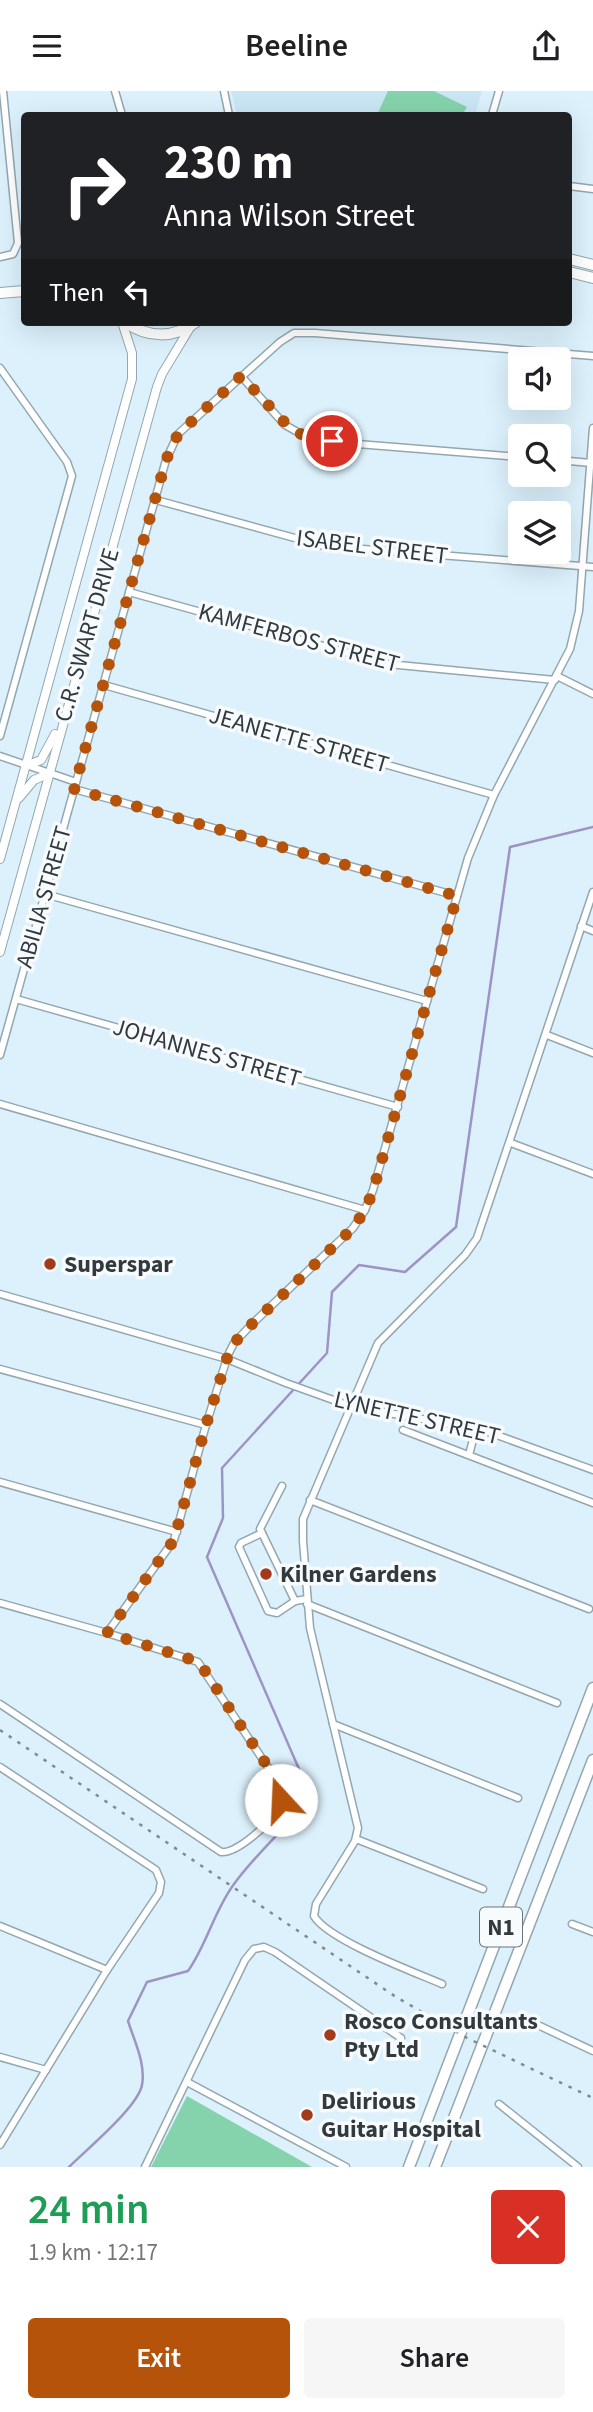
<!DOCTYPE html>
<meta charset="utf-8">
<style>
body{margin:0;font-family:"Source Sans 3",sans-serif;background:#f6f6f6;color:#202124;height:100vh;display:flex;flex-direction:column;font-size:26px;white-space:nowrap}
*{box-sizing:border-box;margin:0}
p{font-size:23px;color:#757577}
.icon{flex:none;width:38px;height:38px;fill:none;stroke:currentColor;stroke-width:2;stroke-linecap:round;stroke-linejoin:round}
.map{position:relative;height:2076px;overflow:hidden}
.sheet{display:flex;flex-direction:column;background:#fff;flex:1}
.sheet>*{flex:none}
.guide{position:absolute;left:21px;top:21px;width:551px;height:214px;border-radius:7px;box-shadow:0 7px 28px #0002;background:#202124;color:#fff;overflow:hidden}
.fabs{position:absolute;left:508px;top:256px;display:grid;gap:14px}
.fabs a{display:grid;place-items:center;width:63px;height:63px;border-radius:7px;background:#fff;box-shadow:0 7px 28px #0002;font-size:35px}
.pin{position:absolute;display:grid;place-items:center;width:60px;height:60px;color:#fff;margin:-30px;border:4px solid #fff;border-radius:50%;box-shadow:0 2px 7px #0007}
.me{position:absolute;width:77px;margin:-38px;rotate:340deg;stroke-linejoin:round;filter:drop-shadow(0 0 5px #0008)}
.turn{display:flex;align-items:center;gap:24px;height:147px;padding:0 28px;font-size:32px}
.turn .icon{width:91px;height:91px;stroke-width:2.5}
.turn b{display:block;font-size:49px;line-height:60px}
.then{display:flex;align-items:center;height:66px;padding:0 28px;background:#0003;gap:14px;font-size:26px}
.round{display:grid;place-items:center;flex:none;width:74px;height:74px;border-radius:7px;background:#f6f6f6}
.summary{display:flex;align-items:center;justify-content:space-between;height:119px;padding:0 28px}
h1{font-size:42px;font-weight:600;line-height:52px;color:#1e9e55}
.action{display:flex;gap:14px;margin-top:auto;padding:14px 28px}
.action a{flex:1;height:80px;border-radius:7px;background:#b45309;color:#fff;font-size:28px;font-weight:600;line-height:80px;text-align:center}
.action a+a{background:#f6f6f6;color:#202124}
header{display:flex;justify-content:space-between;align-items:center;height:91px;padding:0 28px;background:#fff;font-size:32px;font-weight:600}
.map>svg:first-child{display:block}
.built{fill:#cae6f4}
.green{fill:#85d3ac}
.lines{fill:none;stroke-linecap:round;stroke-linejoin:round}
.stream{stroke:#9e94c4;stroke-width:2.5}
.minor-casing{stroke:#93a7b0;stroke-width:9}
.secondary-casing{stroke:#93a7b0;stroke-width:10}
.primary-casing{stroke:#93a7b0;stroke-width:12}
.motorway-casing{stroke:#93a7b0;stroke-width:13}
.minor{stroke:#fff;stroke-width:6}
.secondary{stroke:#fff;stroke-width:8}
.primary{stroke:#fff;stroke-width:10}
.motorway{stroke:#fff;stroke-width:10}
.rail{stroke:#7e8c93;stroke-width:2.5;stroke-dasharray:3.5 7;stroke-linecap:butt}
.route{stroke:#b45309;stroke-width:12;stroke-dasharray:0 21.6}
.poi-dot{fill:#a23b1c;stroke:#f7fbfe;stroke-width:2.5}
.labels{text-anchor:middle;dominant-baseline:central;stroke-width:7;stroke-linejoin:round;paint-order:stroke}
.shield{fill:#f7fbfe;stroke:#6d7478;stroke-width:2}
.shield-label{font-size:23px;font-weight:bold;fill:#323a3e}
.street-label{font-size:24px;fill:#323a3e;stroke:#f7fbfe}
.poi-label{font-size:24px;font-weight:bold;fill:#323a3e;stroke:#f7fbfe;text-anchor:start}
</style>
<header><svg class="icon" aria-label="menu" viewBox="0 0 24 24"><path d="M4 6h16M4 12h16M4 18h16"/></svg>Beeline<svg class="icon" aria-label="share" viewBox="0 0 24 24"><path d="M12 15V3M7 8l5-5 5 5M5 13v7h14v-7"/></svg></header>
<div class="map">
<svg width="593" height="2076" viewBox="0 0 593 2076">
<rect width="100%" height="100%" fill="#dcf1fc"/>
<!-- built -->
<path class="built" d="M231,0H482L475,24H237Z"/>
<!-- green -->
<g class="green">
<path d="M388,0H434L467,16L462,24H377Z"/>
<path d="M187,2005L312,2076H151Z"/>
</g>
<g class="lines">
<!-- stream -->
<path class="stream" d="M69,2076C86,2059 138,2016 142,1994C146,1973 134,1949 128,1930L147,1891L188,1880C207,1853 214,1820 234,1793C255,1764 287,1734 312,1708L207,1466L223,1427L222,1377L327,1262L332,1201L359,1174L405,1181L456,1136L510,756L593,736"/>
<!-- minor casing -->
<g class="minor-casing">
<g id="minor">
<path d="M115,0L122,24"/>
<path d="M224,0L229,24"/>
<path d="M492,24L499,0"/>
<path d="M569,95L593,98"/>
<path d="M0,166L13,163L18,152L3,0"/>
<path d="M0,277L67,371L72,385L0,645"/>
<path d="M241,285L285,334L301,343L345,352L520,366"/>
<path d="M558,369L591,372"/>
<path d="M156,409L324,455L593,476"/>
<path d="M129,501L388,573L555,589"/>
<path d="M557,585L593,603"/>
<path d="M104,594L494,704"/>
<path d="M0,665L76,691"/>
<path d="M74,698L457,805"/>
<path d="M45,803L427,910"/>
<path d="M581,835L593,840"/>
<path d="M16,908L398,1016"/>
<path d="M547,944L593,962"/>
<path d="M0,964L166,369L178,343L280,251L294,242H315L593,265"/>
<path d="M0,1013L365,1119"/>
<path d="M511,1052L593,1083"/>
<path d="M0,1203L227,1268L286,1292L350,1315L483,1339L593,1379"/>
<path d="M0,1278L206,1334"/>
<path d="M403,1339L593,1412"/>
<path d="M469,1364L476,1337"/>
<path d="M0,1391L177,1441"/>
<path d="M282,1395L260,1438L295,1510L307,1508"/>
<path d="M310,1409L589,1518"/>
<path d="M262,1442L241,1452L239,1456L268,1520L277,1522L295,1510"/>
<path d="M0,1512L107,1542L198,1571L279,1693C282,1702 282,1711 277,1719C270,1733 236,1763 221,1761L0,1613"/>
<path d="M307,1513L557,1612"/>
<path d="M107,1542L174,1449L206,1334L228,1264L234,1252L252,1233L353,1137L365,1119L373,1099L468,767L494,704L570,558L579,520L593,337"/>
<path d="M333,1633L518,1707"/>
<path d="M0,1676L156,1779L161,1791L159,1802L107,1879L0,2054"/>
<path d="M356,1748L483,1798"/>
<path d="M572,1833L593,1841"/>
<path d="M0,1835L107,1879"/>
<path d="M442,1893C414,1881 328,1849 314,1825L316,1813L355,1750L358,1737L310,1537L303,1450V1428L378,1252L465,1164L477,1147L593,801"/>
<path d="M540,1935L593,1960"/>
<path d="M0,1966L46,1979"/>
<path d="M187,1991L346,2076"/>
<path d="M499,2013L578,2076"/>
<path d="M145,2076L245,1869L254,1858L264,1856L275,1861L401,1947"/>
</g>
</g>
<!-- secondary casing -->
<g class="secondary-casing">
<g id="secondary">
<path d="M26,675L41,669L55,643"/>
<path d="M19,707L34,689L48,683"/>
<path d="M0,768L132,288V262L122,231"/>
<path d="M0,861L157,296L162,283L191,235"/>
</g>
</g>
<!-- primary casing -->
<g class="primary-casing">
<g id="primary">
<path d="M569,168L593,174"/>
<path d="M569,181L593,187"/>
<path d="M0,202L24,200"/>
<path d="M125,231C147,247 174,248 196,231"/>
</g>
</g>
<!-- motorway casing -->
<g class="motorway-casing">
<g id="motorway">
<path d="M409,2076L593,1597"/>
<path d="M435,2076L593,1669"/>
</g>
</g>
<!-- minor -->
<use href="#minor" class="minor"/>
<!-- secondary -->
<use href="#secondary" class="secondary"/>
<!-- primary -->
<use href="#primary" class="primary"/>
<!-- motorway -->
<use href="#motorway" class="motorway"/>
<!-- rail -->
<path class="rail" d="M0,1639L396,1906L467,1947L593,2007"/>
</g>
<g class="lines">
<!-- route -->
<path class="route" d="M281,1709L279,1693L201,1574L187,1567L107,1542L174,1449L206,1334L228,1264L234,1252L252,1233L353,1137L365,1119L373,1100L457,805L74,698L166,369L178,343L241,285L289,336L301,343L332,350"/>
</g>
<!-- markers -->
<g class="poi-dot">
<circle cx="50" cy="1173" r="7"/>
<circle cx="266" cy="1483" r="7"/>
<circle cx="330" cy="1944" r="7"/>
<circle cx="307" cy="2024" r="7"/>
</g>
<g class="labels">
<!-- shield labels -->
<rect class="shield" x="480" y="1816.5" width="42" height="39" rx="5"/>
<g class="shield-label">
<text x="501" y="1836">N1</text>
</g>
<!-- street labels -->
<g class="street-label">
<text transform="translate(372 456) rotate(7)">ISABEL STREET</text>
<text transform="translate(87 544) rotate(-74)">C.R. SWART DRIVE</text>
<text transform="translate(299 547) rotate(15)">KAMFERBOS STREET</text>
<text transform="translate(299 649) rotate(16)">JEANETTE STREET</text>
<text transform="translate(44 806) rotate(-74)">ABILIA STREET</text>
<text transform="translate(207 962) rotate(16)">JOHANNES STREET</text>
<text transform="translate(417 1327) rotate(13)">LYNETTE STREET</text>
</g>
<!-- poi labels -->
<g class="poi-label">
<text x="64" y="1173">Superspar</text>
<text x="280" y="1483">Kilner Gardens</text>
<text x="344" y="1930">Rosco Consultants<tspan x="344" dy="28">Pty Ltd</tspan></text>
<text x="321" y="2010">Delirious<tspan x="321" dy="28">Guitar Hospital</tspan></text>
</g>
</g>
</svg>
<div class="fabs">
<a><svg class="icon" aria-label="sound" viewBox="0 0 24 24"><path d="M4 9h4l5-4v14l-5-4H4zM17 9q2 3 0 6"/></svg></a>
<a><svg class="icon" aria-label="search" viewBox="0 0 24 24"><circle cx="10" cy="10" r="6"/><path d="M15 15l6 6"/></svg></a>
<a><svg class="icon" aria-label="layers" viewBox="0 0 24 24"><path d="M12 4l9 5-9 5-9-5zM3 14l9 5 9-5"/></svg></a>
</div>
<div class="pin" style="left:332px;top:350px;background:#d93025"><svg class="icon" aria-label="arrive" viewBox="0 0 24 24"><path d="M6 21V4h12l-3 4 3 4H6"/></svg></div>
<svg class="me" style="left:281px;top:1709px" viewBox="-20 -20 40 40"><circle r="19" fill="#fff"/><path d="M0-13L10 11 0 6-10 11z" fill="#b45309"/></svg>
<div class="guide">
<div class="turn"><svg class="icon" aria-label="right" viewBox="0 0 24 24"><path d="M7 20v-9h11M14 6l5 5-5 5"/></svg><div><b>230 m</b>Anna Wilson Street</div></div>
<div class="then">Then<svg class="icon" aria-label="left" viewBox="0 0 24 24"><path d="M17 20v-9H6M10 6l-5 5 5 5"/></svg></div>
</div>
</div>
<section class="sheet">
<div class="summary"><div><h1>24 min</h1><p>1.9 km · 12:17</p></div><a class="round" style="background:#d93025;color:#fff"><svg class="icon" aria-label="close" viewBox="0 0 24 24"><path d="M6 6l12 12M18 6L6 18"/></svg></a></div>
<div class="action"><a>Exit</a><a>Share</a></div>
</section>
